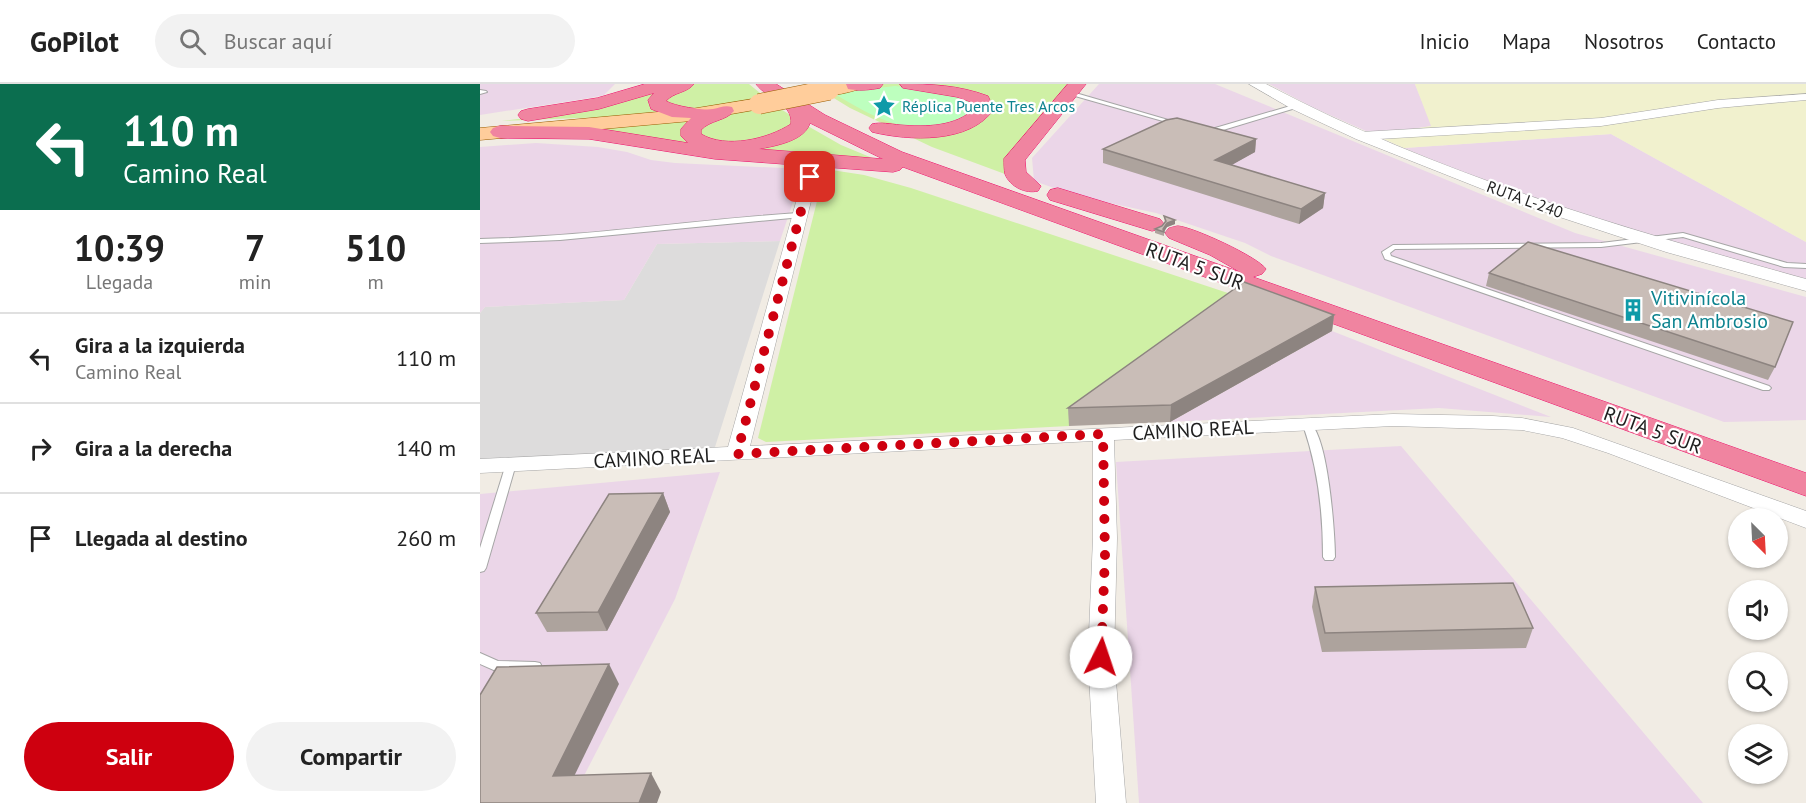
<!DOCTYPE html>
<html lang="es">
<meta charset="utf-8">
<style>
body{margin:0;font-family:"PT Sans",sans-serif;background:#f2f2f2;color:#222;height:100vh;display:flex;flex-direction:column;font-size:22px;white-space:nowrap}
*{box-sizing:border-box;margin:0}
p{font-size:20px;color:#767676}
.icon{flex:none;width:33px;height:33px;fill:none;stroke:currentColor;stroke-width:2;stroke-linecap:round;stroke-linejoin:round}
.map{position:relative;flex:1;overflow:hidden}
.sheet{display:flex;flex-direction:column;background:#fff;width:480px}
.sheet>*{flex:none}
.top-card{background:#0b6e4f;color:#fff;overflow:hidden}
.needle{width:39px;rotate:156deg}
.tools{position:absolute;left:1248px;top:424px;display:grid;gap:12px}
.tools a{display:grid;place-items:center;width:60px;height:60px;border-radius:50%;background:#fff;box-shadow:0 2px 4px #0004;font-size:30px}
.pin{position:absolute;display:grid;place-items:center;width:51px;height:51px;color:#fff;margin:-26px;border-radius:12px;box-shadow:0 3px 9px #0006}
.me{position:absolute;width:66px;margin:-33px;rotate:4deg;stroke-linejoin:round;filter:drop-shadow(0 0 4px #0008)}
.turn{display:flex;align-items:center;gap:21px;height:126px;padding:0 24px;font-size:27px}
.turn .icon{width:78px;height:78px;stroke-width:2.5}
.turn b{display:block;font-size:42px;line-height:51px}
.eta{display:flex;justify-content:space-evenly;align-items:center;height:102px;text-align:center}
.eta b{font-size:36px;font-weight:700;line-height:42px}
.action{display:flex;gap:12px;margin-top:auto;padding:12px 24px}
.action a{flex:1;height:69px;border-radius:36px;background:#ce000f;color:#fff;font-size:24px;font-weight:700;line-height:69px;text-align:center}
.action a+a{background:#f2f2f2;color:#222}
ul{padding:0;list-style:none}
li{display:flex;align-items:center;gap:18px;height:90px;padding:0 24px;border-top:2px solid #e0e0e0}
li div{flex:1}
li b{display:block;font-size:22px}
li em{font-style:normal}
header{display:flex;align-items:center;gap:36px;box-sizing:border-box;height:84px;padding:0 30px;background:#fff;border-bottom:2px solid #e0e0e0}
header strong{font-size:28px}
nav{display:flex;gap:33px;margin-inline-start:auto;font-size:21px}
.search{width:420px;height:54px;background:#f2f2f2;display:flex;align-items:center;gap:15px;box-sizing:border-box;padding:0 21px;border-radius:33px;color:#767676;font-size:22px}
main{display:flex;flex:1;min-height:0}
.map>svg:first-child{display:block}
.residential{fill:#dddcdc}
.industrial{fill:#ebd6e8}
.farmland{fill:#f1f1ce}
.grass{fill:#cff0a5}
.park{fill:#bdffbe}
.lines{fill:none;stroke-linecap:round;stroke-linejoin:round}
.service-casing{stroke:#a6a6a6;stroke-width:2}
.minor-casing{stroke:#a6a6a6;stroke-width:1}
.tertiary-casing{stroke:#a6a6a6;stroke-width:1}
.primary-casing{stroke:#9a5c00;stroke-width:1}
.motorway-casing{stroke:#ed136d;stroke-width:1}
.service{fill:#fff;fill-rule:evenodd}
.minor{fill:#fff;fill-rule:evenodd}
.tertiary{fill:#fff;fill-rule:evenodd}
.primary{fill:#ffcd9b;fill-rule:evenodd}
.motorway{fill:#f084a0;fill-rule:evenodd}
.primary-bridge-casing{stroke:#9a5c00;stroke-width:21;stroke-linecap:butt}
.primary-bridge{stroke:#ffcd9b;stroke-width:20}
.wall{fill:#ada39d}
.shaded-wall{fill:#8d8480}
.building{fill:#c9bdb7;stroke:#8d8480;stroke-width:1.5}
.route{stroke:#ce000f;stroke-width:10;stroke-dasharray:0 18}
.labels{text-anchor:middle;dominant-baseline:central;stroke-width:4.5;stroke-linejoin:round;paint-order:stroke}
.far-culture-label{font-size:16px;fill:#0d838f;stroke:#fff;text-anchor:start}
.far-street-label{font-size:16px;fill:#1f1f1f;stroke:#fff}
.street-label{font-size:20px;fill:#1f1f1f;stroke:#fff}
.culture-label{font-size:20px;fill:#0d838f;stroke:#fff;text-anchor:start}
</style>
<header>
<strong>GoPilot</strong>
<div class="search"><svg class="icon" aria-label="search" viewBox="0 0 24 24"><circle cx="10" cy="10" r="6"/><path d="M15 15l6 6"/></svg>Buscar aquí</div>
<nav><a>Inicio</a><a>Mapa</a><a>Nosotros</a><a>Contacto</a></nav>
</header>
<main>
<section class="sheet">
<div class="top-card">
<div class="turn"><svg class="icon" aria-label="left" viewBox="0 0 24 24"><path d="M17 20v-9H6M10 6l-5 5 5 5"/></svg><div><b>110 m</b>Camino Real</div></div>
</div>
<div class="eta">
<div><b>10:39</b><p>Llegada</p></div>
<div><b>7</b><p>min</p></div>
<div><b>510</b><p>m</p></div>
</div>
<ul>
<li><svg class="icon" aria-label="left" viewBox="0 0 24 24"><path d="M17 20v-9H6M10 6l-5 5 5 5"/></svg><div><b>Gira a la izquierda</b><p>Camino Real</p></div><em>110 m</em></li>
<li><svg class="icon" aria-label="right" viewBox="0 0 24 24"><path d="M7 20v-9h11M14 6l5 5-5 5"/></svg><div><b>Gira a la derecha</b></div><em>140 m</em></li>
<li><svg class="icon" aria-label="arrive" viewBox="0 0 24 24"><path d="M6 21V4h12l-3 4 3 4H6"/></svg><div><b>Llegada al destino</b></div><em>260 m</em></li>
</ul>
<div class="action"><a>Salir</a><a>Compartir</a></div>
</section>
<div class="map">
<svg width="1326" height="719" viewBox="0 0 1326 719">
<rect width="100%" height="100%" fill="#f1ece4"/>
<!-- residential -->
<path class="residential" d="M300,157L235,363L0,376V229L5,223L144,216L177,160Z"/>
<!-- industrial -->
<g class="industrial">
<path d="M0,0H135L124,11L110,14L0,31Z"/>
<path d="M619,0H735L1095,149L1326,213V336L1244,338L791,172L765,159L676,129L597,112L554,97L552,74Z"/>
<path d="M789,0H935L952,42L895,51L832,23Z"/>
<path d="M1131,50L1326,158V195L1111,135L981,88L924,64Z"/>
<path d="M56,59L118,63L147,68L171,76L195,79L324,85L300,157L177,160L144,216L5,223L0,229V63Z"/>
<path d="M852,247L1071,333L959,324L690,338Z"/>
<path d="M921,362L1223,719H659L636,378Z"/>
<path d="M240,388L195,515L90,719H0V410Z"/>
</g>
<!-- farmland -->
<path class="farmland" d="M935,0H1326V158L1131,50L924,64L895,51L951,42Z"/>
<!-- grass -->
<g class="grass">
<path d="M197,0H269L296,22L326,41L361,61L402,78L192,59L163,52L83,44L126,33L22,37L86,29Z"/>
<path d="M331,0H592L533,93L452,63L370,24Z"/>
<path d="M345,85L384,91L431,104L763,214L589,342L286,358L278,354Z"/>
</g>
<!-- park -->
<path class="park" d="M415,2L454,6L496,19C492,34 483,36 468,39C461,40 453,44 445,44C412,45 380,25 353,9Z"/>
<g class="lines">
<!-- service casing -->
<g class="service-casing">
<g id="service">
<path d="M0,6L6,7L7,8L0,10Z"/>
<path d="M588,8H592L702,40L697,41L588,10Z"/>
<path d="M817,20L820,22L819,23L743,46L728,49L725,47Z"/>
<path d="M319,129H322V133L80,156L0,159V155C107,153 212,136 319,129Z"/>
<path d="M1203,149L1307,179L1326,180V184L1304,183L1203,153L1121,163L915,165L910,169L911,172L1289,302L1291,304L1289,306H1283L905,175L902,168L913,161L1121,159Z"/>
<path d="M828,338C848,346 855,451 855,473L853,476H845L843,473C843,427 838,384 823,341Z"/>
<path d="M31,377L36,380L6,484L4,487L0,488V464L26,380Z"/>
<path d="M0,569L18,577L55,578L60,579L62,583L60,587L55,588L16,587L0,580Z"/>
</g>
</g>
<!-- minor casing -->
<g class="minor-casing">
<g id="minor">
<path d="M1326,10V16L1238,24L1121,42L881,56L875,52L881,48L1121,34L1238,16Z"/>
<path d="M330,89L337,93L270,362L913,330L1013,332L1042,334L1093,344L1326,427V444L1128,369L1082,354L1042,346L913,342L634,356L637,454L634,573L646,719H616L608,573L613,454V357L0,389V375L248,363L323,93Z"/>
</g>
</g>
<!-- tertiary casing -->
<g class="tertiary-casing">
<path id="tertiary" d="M769,0H786C955,90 1142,144 1326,195V207L1186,168L1040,120L876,55L812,25Z"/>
</g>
<!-- primary casing -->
<g class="primary-casing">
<g id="primary">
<path d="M352,0H382L383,1L380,5C369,8 354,13 343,10L340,6L343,2Z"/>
<path d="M279,14L286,16L288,20L286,24L211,37L0,56V44L211,25Z"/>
</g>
</g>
<!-- motorway casing -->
<g class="motorway-casing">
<g id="motorway">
<path d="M165,0H214C207,9 194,8 186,17C194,22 223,27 233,25C240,24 244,21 252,23L254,27C246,37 230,36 221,46V50C246,65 288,55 311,40C313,19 287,15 276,0H296L345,31L422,68L760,188L730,171L689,154L685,149L689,144C690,144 696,142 698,142C713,143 778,173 786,185L782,190L773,193L1326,389V412L423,83L420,86L413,88L235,75L109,55L20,54L13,52L10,48L13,44L20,42L109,43L208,59L201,52V45L211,34L192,33L171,25L168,16L174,9L119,25L48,37L41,35L38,31L41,27L48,25L117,14ZM330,39L403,75L279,65C295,62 325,57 330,39Z"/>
<path d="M366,0H403L400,4C390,6 378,7 368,5Z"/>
<path d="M420,0C452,0 478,1 508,12L514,25C490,60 429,57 392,48L389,44L392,40C401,38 410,40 420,41C446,43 476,43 495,24L494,19L477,13L423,4Z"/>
<path d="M588,0H606L545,76L546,88L561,102L558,107C546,110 530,103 525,90C524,86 524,79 524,75Z"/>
<path d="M578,104L680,135L684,140L680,145L672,147L570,116L567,111L570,106Z"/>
</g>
</g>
<!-- service -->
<use href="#service" class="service"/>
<!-- minor -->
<use href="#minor" class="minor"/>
<!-- tertiary -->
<use href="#tertiary" class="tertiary"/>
<!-- primary -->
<use href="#primary" class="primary"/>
<!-- motorway -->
<use href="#motorway" class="motorway"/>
<!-- primary-bridge casing -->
<g class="primary-bridge-casing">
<path id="primary-bridge" d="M279,20L349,6"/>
</g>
<!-- primary-bridge -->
<use href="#primary-bridge" class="primary-bridge"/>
</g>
<!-- wall -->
<g class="wall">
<path d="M776,55L775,68L751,81L845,109L843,124L819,140L623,79V65Z"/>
<path d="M684,132L695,140L687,143L684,147V152L675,149V145L682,142L685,139Z"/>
<path d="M1009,189L1295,283L1288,296L1006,202Z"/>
<path d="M854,231L852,247L690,338L589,342L588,324Z"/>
<path d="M183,409L190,428L127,547L67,548L56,529Z"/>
<path d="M835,503L1053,544L1046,564L842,568L832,523Z"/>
</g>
<!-- shaded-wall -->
<g class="shaded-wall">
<path d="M776,55L775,68L734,91L735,76Z"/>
<path d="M845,109L843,124L819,140L821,125Z"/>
<path d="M695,136V140L687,143L684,148L683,145L687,139Z"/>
<path d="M854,231L852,247L690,338L691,321Z"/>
<path d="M183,409L190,428L127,547L118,528Z"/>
<path d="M129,580L139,600L85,711L73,692Z"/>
<path d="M171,689L181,708L177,719H159Z"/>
</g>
<!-- building -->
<g class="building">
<path d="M697,34L776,55L735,76L845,109L821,125L623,65L686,36Z"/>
<path d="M684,132L695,136L687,139L683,145L684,148L675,145L682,142L686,137Z"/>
<path d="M1048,158L1313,238L1295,283L1009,189Z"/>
<path d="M764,198L854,231L691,321L588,324Z"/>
<path d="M183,409L118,528L56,529L129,410Z"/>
<path d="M1033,499L1053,544L845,549L835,503Z"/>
<path d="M129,580L73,692L171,689L159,719H0V611L17,583Z"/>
</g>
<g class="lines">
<!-- route -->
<path class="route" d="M330,93L257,370L623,350L625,472L621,573"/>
</g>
<!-- icons -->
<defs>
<g id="sight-bare" transform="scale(1.8)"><path d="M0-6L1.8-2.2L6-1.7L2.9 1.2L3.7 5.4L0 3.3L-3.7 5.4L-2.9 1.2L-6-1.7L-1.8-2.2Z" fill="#0f9aa8" stroke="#fff" stroke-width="2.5" paint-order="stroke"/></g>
<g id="building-bare" transform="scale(1.8)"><path d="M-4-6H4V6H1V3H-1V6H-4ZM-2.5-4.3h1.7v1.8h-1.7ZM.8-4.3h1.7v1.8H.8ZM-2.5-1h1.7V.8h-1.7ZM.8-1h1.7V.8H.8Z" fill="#0f9aa8" stroke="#fff" stroke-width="2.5" paint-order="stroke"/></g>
</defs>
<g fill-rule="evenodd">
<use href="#sight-bare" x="404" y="22"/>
<use href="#building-bare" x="1153" y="226"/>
</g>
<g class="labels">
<!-- far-culture labels -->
<g class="far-culture-label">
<text x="422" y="22">Réplica Puente Tres Arcos</text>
</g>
<!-- far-street labels -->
<g class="far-street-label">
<text transform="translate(1045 115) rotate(20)">RUTA L-240</text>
</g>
<!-- street labels -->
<g class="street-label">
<text transform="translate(715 182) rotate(20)">RUTA 5 SUR</text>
<text transform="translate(713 346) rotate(-3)">CAMINO REAL</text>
<text transform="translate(1173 346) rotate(20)">RUTA 5 SUR</text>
<text transform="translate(174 374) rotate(-3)">CAMINO REAL</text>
</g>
<!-- culture labels -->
<g class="culture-label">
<text x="1171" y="214">Vitivinícola<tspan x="1171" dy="23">San Ambrosio</tspan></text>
</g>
</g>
</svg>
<div class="tools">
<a><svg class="needle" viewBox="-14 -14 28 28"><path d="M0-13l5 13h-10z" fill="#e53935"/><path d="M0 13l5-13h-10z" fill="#767676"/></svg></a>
<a><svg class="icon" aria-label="sound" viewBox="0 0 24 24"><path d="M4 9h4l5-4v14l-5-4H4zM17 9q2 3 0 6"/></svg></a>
<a><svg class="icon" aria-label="search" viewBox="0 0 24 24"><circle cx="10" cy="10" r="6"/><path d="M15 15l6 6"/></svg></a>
<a><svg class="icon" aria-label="layers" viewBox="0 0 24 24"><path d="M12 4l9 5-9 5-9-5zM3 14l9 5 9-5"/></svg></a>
</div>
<div class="pin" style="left:330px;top:93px;background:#d93025"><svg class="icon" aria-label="arrive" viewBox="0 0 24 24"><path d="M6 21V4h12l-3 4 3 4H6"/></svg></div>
<svg class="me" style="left:621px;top:573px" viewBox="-20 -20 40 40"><circle r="19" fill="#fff"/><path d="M0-13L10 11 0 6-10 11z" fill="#ce000f"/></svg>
</div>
</main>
